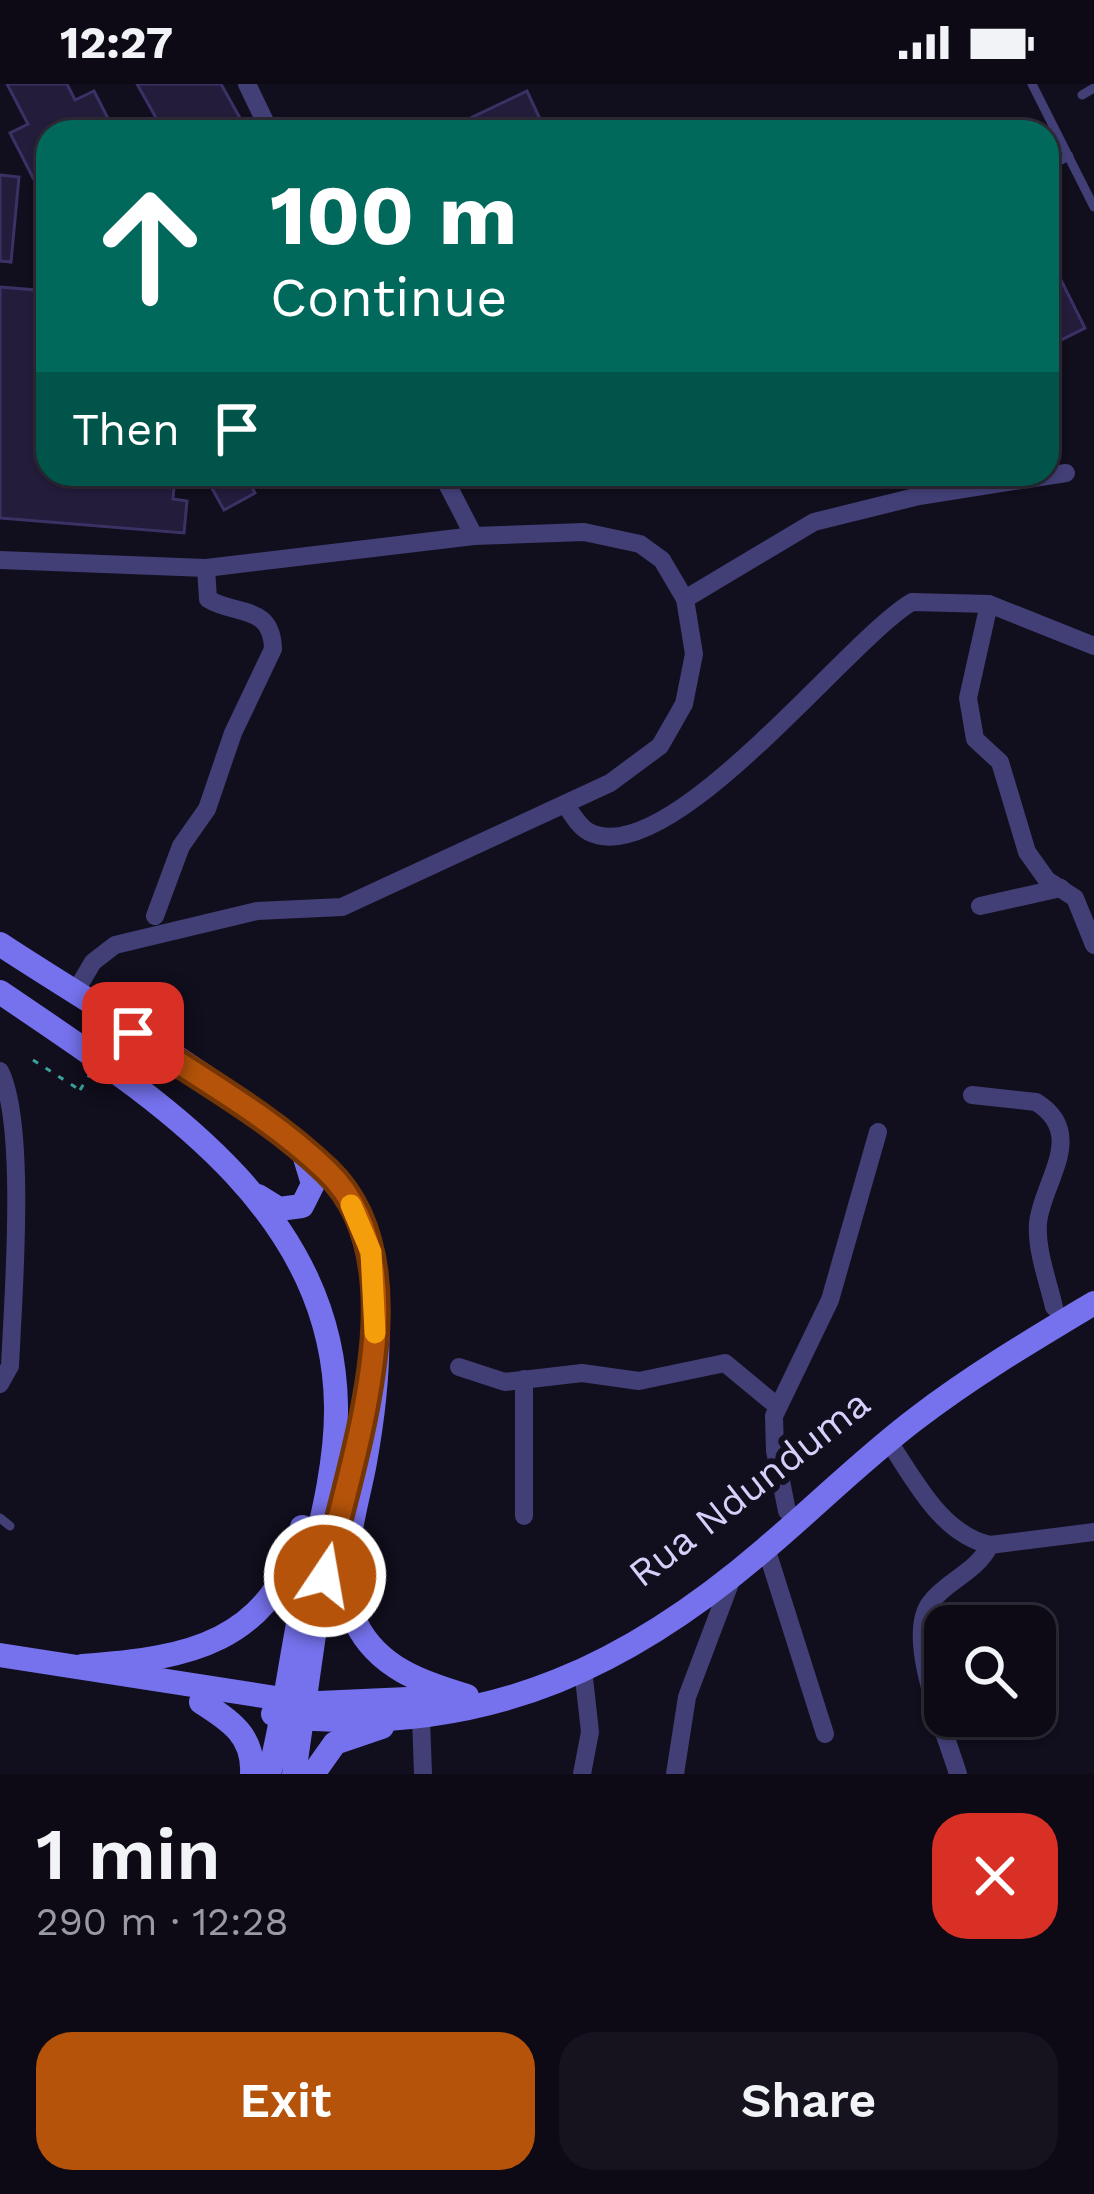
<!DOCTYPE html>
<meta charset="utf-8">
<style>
body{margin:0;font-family:"Work Sans",sans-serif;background:#16131f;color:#f1f3f6;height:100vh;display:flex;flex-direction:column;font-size:45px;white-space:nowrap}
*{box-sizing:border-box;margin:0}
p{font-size:39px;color:#9a9aa1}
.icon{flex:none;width:66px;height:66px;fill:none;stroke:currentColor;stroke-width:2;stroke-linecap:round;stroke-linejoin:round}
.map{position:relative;height:1690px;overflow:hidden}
.side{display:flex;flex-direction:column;background:#0d0a16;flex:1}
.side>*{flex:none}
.hud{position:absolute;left:36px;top:36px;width:1023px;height:366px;border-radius:36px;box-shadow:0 3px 9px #0004,0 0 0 3px #2d2b35;background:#00695c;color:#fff;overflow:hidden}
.controls{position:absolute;left:924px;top:1521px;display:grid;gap:24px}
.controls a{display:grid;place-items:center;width:132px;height:132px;border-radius:24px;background:#0d0a16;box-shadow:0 3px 9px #0004,0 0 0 3px #2d2b35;font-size:60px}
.pin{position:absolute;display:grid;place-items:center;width:102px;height:102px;color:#fff;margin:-51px;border-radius:24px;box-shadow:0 6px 18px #0006}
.me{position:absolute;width:132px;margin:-66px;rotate:12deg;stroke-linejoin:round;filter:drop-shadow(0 0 9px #0008)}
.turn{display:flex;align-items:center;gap:42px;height:252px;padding:0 36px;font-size:54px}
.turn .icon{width:156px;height:156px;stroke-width:2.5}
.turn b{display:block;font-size:84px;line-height:102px}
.then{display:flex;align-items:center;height:114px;padding:0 36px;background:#0003;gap:24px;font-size:45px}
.round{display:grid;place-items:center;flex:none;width:126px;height:126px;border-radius:36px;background:#16131f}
.head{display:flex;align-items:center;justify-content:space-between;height:204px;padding:0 36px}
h1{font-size:72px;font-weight:600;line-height:90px}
.primary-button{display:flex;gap:24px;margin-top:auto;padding:24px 36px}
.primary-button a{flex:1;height:138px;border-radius:36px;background:#b45309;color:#fff;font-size:48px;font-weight:600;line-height:138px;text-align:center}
.primary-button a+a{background:#16131f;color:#f1f3f6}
.status{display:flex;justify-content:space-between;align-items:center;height:84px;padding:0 60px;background:#0d0a16;direction:ltr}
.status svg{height:33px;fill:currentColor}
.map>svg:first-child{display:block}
.building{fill:#231c3b;stroke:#3c3165;stroke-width:3}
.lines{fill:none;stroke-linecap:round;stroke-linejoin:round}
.path{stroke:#3ba29c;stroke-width:3;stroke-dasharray:6 9;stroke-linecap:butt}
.service{stroke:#413f76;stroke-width:9}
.minor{stroke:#413f76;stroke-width:18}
.secondary{stroke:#7672ee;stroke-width:24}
.path-bridge{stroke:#3ba29c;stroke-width:3;stroke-dasharray:6 9;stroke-linecap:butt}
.secondary-bridge{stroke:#7672ee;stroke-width:24}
.route-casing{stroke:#753606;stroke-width:30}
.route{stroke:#b45309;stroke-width:21}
.slow{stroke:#f59e0b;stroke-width:21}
.labels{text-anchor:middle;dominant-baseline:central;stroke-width:12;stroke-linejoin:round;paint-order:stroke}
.street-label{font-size:39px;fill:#d5d0f9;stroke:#110e1d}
</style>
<div class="status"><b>12:27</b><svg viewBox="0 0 49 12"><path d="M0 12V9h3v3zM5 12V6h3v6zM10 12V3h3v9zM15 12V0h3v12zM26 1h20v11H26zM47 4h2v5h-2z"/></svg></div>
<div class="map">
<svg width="1094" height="1690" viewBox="0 0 1094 1690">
<rect width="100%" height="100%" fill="#110e1d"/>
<!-- building -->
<g class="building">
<path d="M7,0H67L75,16L94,7L115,48H48V123L10,49L28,40Z"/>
<path d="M137,0H221L240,34L216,48H164Z"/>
<path d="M527,7L546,48H441Z"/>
<path d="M0,91L19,93L11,178L0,177Z"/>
<path d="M1047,168L1085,244L1047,263Z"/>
<path d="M0,203L48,207V390H175L173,415L187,417L184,449L0,434Z"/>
<path d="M204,390H245L255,409L224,426Z"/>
</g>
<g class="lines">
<!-- path -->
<g class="path">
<path d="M138,914L185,945"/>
<path d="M33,976L80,1006"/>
</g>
<!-- service -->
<g class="service">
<path d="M1032,0L1094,123"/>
<path d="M1082,11L1094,4"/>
<path d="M1047,83L1069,72"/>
<path d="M0,1434L10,1442"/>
</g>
<!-- minor -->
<g class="minor">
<path d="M247,0L270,48"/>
<path d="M0,476L206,484L474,452"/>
<path d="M685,515L814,438L919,412L1066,389"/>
<path d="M989,520L968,614L975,655L1000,678L1027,768L1047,796L1075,814L1094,861"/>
<path d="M565,720C572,730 579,743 589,748C669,789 848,555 912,518L989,520L1094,562"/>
<path d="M980,822L1061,804"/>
<path d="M155,832L181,762L207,725L233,649L273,565C272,520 236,532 208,515L206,484"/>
<path d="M74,910L93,878L115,861L257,827L342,823L610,699L660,662L684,620L694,570L685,515L662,476L640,460L584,448L474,452L442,390"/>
<path d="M0,987C27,1041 13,1215 10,1282L0,1300"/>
<path d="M972,1011L1036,1018C1088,1050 1042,1098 1038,1139C1036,1166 1048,1197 1054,1223"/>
<path d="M459,1283L505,1298L582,1289L639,1297L725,1279L777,1322"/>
<path d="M889,1358C915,1396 941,1450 990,1461L1094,1448"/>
<path d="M787,1427L775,1367L774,1332L830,1216L878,1048"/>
<path d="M524,1432V1295"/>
<path d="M766,1464L825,1650"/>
<path d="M421,1634L423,1690"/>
<path d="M582,1690L590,1648L583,1585"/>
<path d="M675,1690L687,1613L732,1494"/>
<path d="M958,1690C946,1650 904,1554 930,1519C947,1496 976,1489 990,1461"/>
</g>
<!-- secondary -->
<g class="secondary">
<path d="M0,860C76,911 315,1049 350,1119C388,1195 380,1295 365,1378C356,1428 333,1490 356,1539C378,1584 423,1599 467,1612"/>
<path d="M0,908C148,1009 333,1120 336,1322C337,1387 316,1457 302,1520C290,1576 284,1635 269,1690"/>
<path d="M258,1112L279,1125L302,1122L313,1100L303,1067"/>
<path d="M0,1571L276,1614"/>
<path d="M82,1582C187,1575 273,1559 302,1443"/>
<path d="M201,1618C231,1637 254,1652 252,1690"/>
<path d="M319,1619L452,1613"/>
<path d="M315,1635C494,1645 630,1581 765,1465C816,1422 864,1374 917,1334C973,1291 1034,1255 1094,1219"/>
<path d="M294,1690L317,1530L344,1404"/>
<path d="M313,1690L335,1659L382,1643"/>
</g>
<!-- path-bridge -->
<path class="path-bridge" d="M80,1006L138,914"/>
<!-- secondary-bridge -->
<path class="secondary-bridge" d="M273,1630L315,1635"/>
</g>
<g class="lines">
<!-- route casing -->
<g class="route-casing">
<path id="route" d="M133,949C198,993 270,1032 327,1087C425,1181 349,1379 325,1492"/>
</g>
<!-- route -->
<use href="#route" class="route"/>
<!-- slow -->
<path class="slow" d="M351,1121L371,1168L375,1249"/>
</g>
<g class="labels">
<!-- street labels -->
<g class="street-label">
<text transform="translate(749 1404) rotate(-38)">Rua Ndunduma</text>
</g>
</g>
</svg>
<div class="controls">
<a><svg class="icon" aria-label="search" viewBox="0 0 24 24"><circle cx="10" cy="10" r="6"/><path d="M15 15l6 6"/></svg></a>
</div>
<div class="pin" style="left:133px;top:949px;background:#d93025"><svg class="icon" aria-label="arrive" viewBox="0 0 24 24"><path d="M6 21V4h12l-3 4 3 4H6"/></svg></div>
<svg class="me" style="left:325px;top:1492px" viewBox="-20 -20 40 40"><circle r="17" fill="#b45309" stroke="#fff" stroke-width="3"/><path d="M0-11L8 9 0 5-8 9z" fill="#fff"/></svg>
<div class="hud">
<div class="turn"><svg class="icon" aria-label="ahead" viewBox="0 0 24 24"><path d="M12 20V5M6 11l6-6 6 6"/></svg><div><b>100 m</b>Continue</div></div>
<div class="then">Then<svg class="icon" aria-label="arrive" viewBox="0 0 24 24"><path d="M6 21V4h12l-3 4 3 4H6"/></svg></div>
</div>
</div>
<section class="side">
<div class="head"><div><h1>1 min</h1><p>290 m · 12:28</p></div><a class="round" style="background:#d93025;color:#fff"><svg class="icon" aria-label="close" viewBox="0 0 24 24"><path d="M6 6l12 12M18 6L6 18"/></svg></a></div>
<div class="primary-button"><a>Exit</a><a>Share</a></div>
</section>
